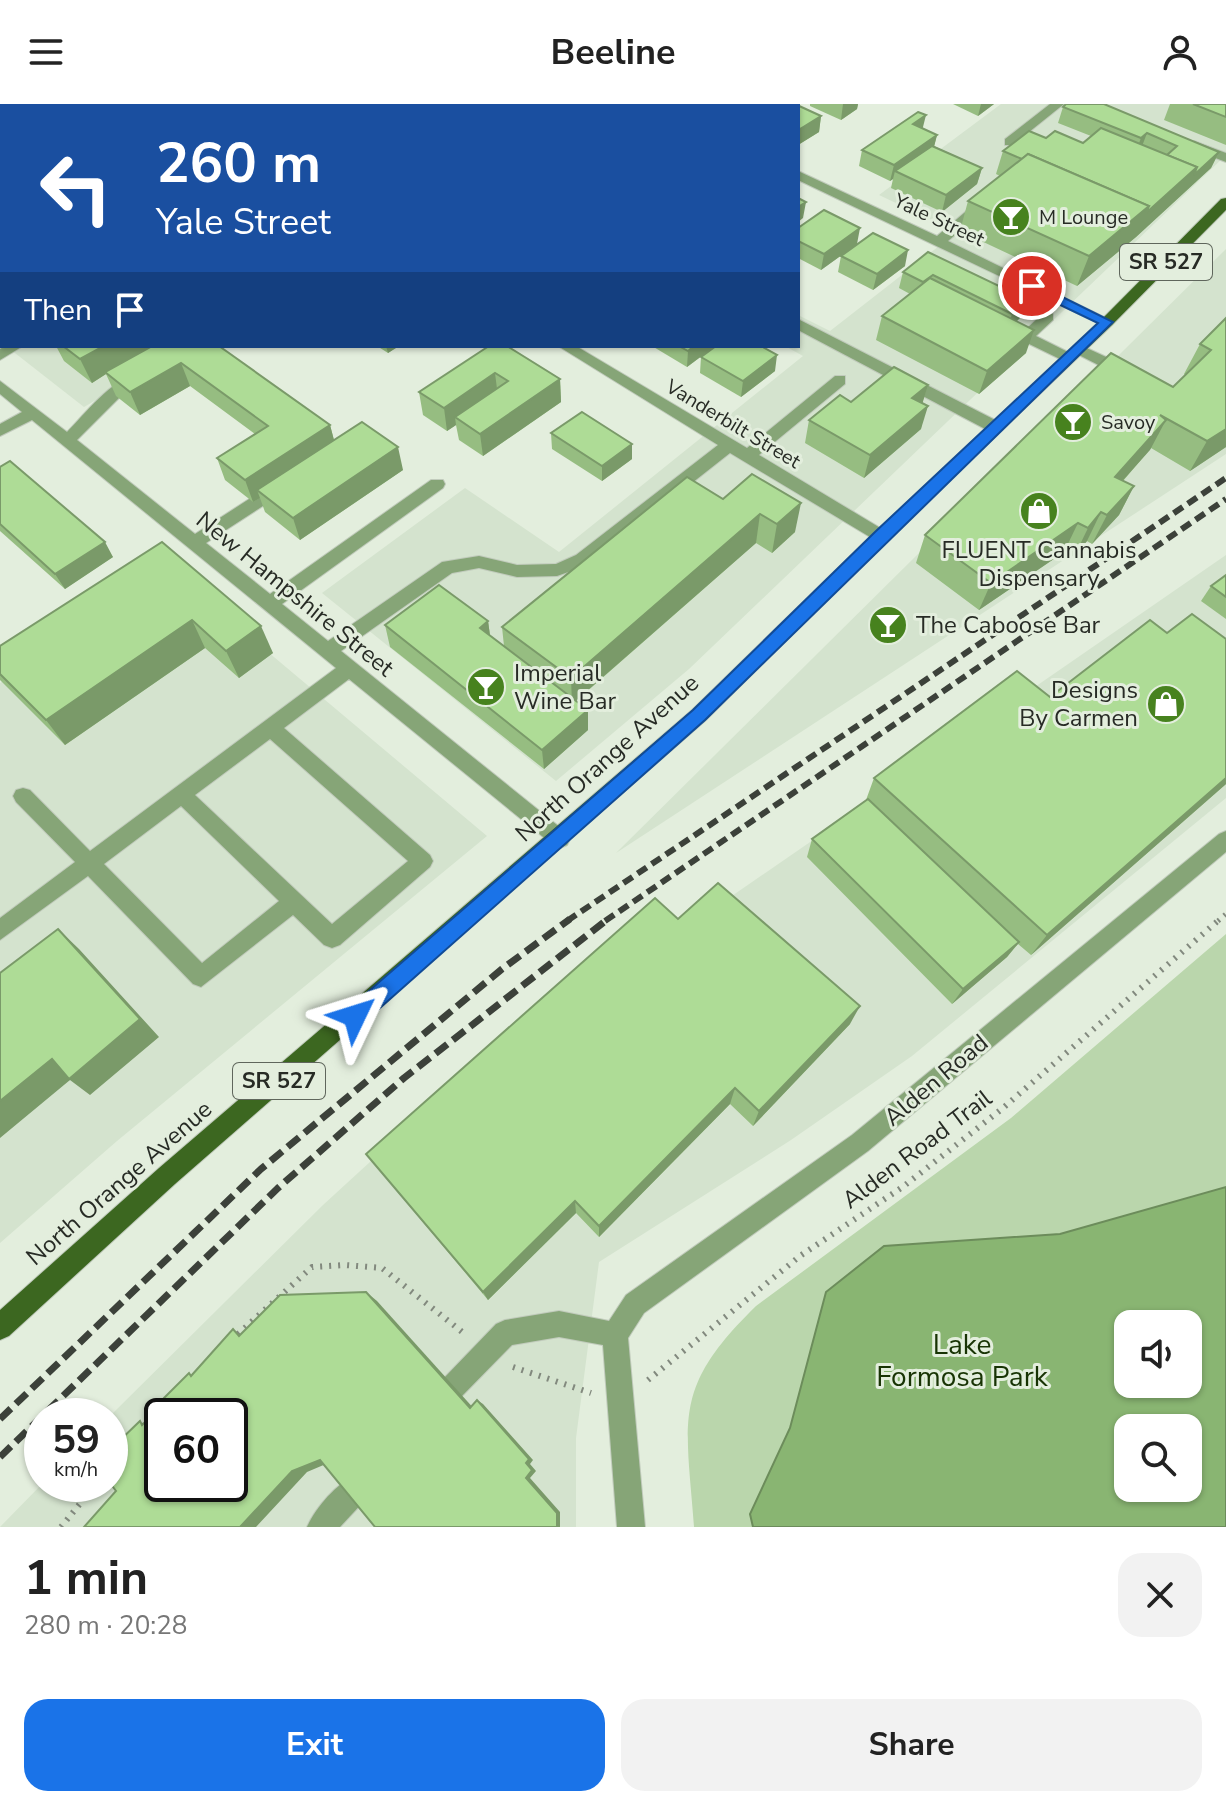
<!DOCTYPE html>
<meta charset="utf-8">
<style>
body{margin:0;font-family:"Nunito Sans",sans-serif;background:#f2f2f2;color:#222;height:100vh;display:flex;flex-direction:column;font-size:30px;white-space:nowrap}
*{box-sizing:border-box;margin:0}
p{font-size:26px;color:#767676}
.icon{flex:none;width:44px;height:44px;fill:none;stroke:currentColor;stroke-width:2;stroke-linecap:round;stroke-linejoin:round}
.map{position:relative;height:1423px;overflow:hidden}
.sheet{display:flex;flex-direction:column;background:#fff;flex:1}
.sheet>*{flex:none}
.banner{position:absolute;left:0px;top:0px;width:800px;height:244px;box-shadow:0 2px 6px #0004;background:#1a4fa0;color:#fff;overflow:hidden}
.buttons{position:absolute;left:1114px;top:1206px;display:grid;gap:16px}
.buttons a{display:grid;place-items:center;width:88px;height:88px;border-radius:16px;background:#fff;box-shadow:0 2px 6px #0004;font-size:40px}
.speed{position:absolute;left:24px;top:1294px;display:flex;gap:16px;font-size:40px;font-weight:700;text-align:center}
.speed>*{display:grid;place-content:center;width:104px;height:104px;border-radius:50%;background:#fff;box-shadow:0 2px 6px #0004;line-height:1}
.speed small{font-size:20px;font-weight:400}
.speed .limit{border:4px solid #111;border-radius:12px;background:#fff;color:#111}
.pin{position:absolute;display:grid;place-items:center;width:68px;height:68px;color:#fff;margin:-34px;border:4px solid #fff;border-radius:50%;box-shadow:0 2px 8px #0007}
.me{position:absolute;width:88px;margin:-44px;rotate:49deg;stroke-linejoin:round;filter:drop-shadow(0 0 6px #0008)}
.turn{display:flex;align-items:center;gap:28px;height:168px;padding:0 24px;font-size:36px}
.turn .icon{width:104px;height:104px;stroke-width:2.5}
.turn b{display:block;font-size:56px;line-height:68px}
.then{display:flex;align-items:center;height:76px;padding:0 24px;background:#0003;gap:16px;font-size:30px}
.round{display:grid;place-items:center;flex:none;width:84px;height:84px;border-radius:24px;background:#f2f2f2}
.headline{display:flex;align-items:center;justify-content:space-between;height:136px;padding:0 24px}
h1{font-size:48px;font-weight:700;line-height:60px}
.button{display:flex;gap:16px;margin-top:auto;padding:16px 24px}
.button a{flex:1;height:92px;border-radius:24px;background:#1a73e8;color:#fff;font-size:32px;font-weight:700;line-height:92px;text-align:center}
.button a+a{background:#f2f2f2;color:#222}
header{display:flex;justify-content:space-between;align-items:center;height:104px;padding:0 24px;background:#fff;font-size:36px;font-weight:700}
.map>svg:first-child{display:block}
.built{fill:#d4e3ce;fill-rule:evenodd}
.green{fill:#bad6ac;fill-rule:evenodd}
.water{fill:#89b572;stroke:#6c8c5b;stroke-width:2;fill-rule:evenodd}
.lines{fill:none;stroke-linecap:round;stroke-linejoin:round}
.minor-casing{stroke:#c1cbbc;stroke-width:2}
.major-casing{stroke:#c1cbbc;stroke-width:2}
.highway-casing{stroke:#c1cbbc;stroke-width:2}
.path-far1{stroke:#82897e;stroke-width:5;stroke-dasharray:2 6;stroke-linecap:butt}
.path{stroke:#82897e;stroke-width:6;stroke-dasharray:2 7;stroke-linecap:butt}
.minor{fill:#86a577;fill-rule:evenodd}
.major{fill:#3c6720;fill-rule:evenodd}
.highway{fill:#2a4f11;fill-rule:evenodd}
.rail-far1{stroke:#3c413a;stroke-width:6;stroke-dasharray:11 6;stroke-linecap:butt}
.rail{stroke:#3c413a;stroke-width:7;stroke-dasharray:15 7;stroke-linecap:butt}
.wall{fill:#96bd81}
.shaded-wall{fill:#7a9a69}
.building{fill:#aedc96;stroke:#7a9a69;stroke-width:2;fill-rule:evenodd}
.route{fill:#1a73e8;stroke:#114b97;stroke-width:2}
.labels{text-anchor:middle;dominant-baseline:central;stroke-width:6;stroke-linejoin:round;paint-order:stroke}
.far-poi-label{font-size:20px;fill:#272b25;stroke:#e3eedd;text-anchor:start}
.far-street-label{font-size:20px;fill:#272b25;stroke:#e3eedd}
.shield{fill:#e3eedd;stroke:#5f665c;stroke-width:2}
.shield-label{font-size:22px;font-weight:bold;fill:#272b25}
.poi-label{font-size:24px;fill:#272b25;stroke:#e3eedd;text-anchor:start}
.street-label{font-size:24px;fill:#272b25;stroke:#e3eedd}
.near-park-label{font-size:28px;fill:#183404;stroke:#e3eedd}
</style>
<header><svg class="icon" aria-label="menu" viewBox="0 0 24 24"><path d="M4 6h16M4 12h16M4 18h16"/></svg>Beeline<svg class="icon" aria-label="person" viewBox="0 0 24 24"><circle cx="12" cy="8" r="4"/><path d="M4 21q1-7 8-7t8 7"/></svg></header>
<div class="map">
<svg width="1226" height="1423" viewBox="0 0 1226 1423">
<rect width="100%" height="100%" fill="#e3eedd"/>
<!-- built -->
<g class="built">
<path d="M1001,0H1226V51L689,565L556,677L322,489L465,384L559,448L803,252L785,242H798V211L830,227L957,128L879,91Z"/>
<path d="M1226,145V350L616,749Z"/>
<path d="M6,242H189L84,303Z"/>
<path d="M1226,451V694L912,952L791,1036L599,1158L576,1334V1423H0L42,1380H110V1312L323,1101L442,992ZM162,1312H230V1380H162Z"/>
<path d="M168,464L487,732L117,1037L0,1139V579Z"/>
</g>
<!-- green -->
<path class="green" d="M1226,830V1286L1128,1324L1061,1423H694C686,1314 672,1284 756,1202L1011,1014ZM1128,1220H1188V1280H1128Z"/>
<!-- water -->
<path class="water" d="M1226,1083V1423H753L750,1410L790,1324L826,1188L884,1142L1060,1130ZM1128,1220H1188V1280H1128ZM1128,1324H1188V1384H1128Z"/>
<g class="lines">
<!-- minor casing -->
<g class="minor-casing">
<g id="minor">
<path d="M306,0H321L305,2Z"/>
<path d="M443,0H458L459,2H444Z"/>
<path d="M642,0H657L658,2H643Z"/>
<path d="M1050,0H1064L1013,41H1005V35Z"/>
<path d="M1194,37L1226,49V58L1189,44L1188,41Z"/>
<path d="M798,67L937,132L971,103H981V109L948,137L1114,218L1112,221H1102L798,76Z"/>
<path d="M1001,188L1053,210V216L1036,232L1074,251V257H1064L1023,237L1005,234V228H1023L1038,214L996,195V189Z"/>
<path d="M798,215L1001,319L1003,323L995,328L989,327L798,226Z"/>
<path d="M1078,240L1130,264L1133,268L1130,272H1120L1073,248V242Z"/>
<path d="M5,242H23L0,256V245Z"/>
<path d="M558,242H576L747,344L835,272H845V280L759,351L887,428L889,432L887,436H875L730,349L588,461L557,472L517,473L479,464L452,469L341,547L567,729L570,735L567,741L560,744L553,741L349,575L284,624L430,751L433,757L430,763L340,841L332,844L324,841L293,811L201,883L193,880L88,772L0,836V814L75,758L16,698L13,692L16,686L23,684L30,686L90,747L336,564L32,316L0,332V320L22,308L0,290V277L67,328C83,312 117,268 140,272V280L122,291L77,336L195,430L277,377H289L291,381L289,385L206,439L270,490L431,376H443L445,380L443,384L282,500L328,537L442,458L479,452L517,461L556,460L576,451L718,341ZM270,635L408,757L332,820L195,691ZM181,702L279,797L202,859L104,760Z"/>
<path d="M1226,727V748L868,1047L644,1209L628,1234L645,1423H617L603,1241L559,1233L512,1241L462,1292L453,1296L444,1292L440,1283L444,1274L496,1220L505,1216L559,1207L609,1217L626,1191L852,1031L1219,730Z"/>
<path d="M356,1371L366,1375L370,1385L366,1395L340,1423H307C315,1404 337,1379 356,1371Z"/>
</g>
</g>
<!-- major casing -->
<g class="major-casing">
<path id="major" d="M1226,94V106L1112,221L887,436L706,616L175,1080L9,1232L0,1236V1206L159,1064L692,606L875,428L1102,215L1221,95Z"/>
</g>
<!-- highway casing -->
<g class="highway-casing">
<g id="highway">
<path d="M2,23V33L0,34V24Z"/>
<path d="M2,63V73L0,74V64Z"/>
</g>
</g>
<!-- path-far1 -->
<path class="path-far1" d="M1218,817L1226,810"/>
<!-- path -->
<g class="path">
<path d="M238,1230L312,1163L345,1161L382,1164L466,1231"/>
<path d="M513,1263L591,1289"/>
<path d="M648,1276L800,1152L904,1082L1003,1004L1220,815"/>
<path d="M143,1322L168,1294"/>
<path d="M61,1423L96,1380"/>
</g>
<!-- minor -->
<use href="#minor" class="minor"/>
<!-- major -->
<use href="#major" class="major"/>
<!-- highway -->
<use href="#highway" class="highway"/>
<!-- rail-far1 -->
<g class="rail-far1">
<path d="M567,817L1226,374"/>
<path d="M605,817L1226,395"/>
</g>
<!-- rail -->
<g class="rail">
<path d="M0,1315L261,1065L502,865L570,815"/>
<path d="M0,1353L278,1084L404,974L608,815"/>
</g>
</g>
<!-- wall -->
<g class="wall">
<rect x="493" y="0" width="101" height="2"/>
<path d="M747,0H800L798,1L821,12L819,28L798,41V2H747Z"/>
<path d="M810,0H858L857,5L841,16L810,2Z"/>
<path d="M953,0H994L978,12Z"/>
<path d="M1170,0H1226V41L1164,16Z"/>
<path d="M1063,3L1219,48L1211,64L1136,133L1077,182L960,127L968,97L1000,72L996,70L1003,47L1046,34L1083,39L1091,32L1058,19Z"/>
<path d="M923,25L937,31L934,42L982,64L977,80L942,108L891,84L893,75L890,77L859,62L862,46Z"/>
<path d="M798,124L857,140L821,166L798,154Z"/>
<path d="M928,148L1028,196L1022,212L1017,217L1026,249L979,290L876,236L882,212L910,190L899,184L903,168Z"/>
<path d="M841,152L905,162L873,186L838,168Z"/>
<path d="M1226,214V343L1190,367L1151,344L1123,377L1134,382L1119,411L1092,440L1087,437L1074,453L1064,448L979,506L916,459L925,431L1173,283L1185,271L1184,270L1200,240Z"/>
<path d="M56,242H219L330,321L334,336L403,366L300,436L265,408L260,394L253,398L225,376L217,354L255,330L190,282L140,311L116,292L106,270L92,279L64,257Z"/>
<path d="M377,242H399L388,249Z"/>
<path d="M489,242L560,275L561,298L483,352L459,336L456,321L447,327L423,311L419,288Z"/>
<path d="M652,242H715L687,263Z"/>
<path d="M701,253L775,267L741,293L700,269Z"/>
<path d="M928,281L922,299L921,325L864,374L805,339L809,316L851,298Z"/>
<path d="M551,329L632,355L602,377L552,345Z"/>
<path d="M0,363L113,453L65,485L0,427Z"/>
<path d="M752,370L795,428L772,449L756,439L576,597L588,626L544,665L390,543L385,521L488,517L490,531L504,542L502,523L723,395Z"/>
<path d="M162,438L273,549L239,574L205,544L65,641L0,576V542Z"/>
<path d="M1226,471V515L1201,497L1211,482Z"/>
<path d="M1050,593L1226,680L1031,851L1018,840L1007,853L952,900L807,753L812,735L866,696L874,674Z"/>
<path d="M678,815L850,920L753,1022L730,1000L599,1133L576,1109L488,1196L366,1050Z"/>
</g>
<!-- shaded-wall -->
<g class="shaded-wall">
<path d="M524,0H555L551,2H521Z"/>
<path d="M777,0H800L796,2H777Z"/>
<path d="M843,0H858L857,5L841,16Z"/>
<path d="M981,0H994L978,12Z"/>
<path d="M926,11L922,27L913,20Z"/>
<path d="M821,12L819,28L798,41L800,25Z"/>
<path d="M1147,29L1141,45L1135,50L1141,34Z"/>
<path d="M937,31L933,47L895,67L893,75L890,77L894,61Z"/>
<path d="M1219,48L1211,64L1136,133L1077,182L1089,152L1149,102L1197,63Z"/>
<path d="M982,64L977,80L942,108L946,91Z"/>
<path d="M806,98L803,114L798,118V103Z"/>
<path d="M860,124L857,140L821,166L824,150Z"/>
<path d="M908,146L905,162L873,186L877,170Z"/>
<path d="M1028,196L1022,212L1007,226L1012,210Z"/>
<path d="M1034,226L1026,249L979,290L987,267Z"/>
<path d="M104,242H151L105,268L106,270L92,279L80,255Z"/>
<path d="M386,242H399L388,249Z"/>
<path d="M694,242H715L687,263L688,247Z"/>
<path d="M777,251L775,267L741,293L743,277Z"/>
<path d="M181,259L190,282L140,311L130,288Z"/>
<path d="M495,269L498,293L455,313L456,321L447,327L444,304Z"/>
<path d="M560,275L561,298L483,352L480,330Z"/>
<path d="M928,281L921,304L912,294Z"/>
<path d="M928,302L921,325L864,374L870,351Z"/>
<path d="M1166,316L1150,346L1100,402L1115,373Z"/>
<path d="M330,321L336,344L257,386L260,394L253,398L245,376Z"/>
<path d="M1226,325V343L1190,367L1207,337Z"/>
<path d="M632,340V355L602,377V362Z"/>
<path d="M398,343L403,366L300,436L293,414Z"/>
<path d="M1134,382L1119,411L1092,440L1107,411Z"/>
<path d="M801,399L795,428L772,449L777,420Z"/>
<path d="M1101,408L1087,437L1074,453L1088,424Z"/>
<path d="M760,410L756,439L572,600L571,574Z"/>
<path d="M1078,419L1064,448L979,506L991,479Z"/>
<path d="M105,438L113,453L65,485L55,470Z"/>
<path d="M192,516L205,544L65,641L46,616Z"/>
<path d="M488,517L491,539L480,524Z"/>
<path d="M261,522L273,549L239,574L226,547Z"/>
<path d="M588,606V626L544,665L542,646Z"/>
<path d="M1226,674V680L1031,851L1047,831Z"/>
<path d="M58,825L79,845L159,933L90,991L70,976L0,1034V997Z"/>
<path d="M1019,838L1007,853L952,900L963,885Z"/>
<path d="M860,902L850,920L753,1022L759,1007Z"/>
<path d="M735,984L730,1000L599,1133V1122Z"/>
<path d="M575,1097L576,1109L488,1196L483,1188Z"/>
<path d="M366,1188L377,1197L476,1307L470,1304Z"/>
<path d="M477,1296L483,1300L533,1356L530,1360L536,1367L530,1374L560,1408V1423H557Z"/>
<path d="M320,1356L333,1357L307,1368L256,1423H240L292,1367Z"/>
</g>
<!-- building -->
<g class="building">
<path d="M510,0H524L521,2H514Z"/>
<path d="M544,0H590L586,2H541Z"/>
<path d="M1066,0H1104L1219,48L1194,71L1197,63L1167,51L1177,42L1147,29L1141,34L1063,3Z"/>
<path d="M1193,0H1226V13Z"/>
<path d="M797,1L821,12L800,25L798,24V2H796Z"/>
<path d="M918,8L926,11L913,20L937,31L894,61L862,46Z"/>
<path d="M1101,24L1197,63L1146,109L1149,102L1028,50L1022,55L1003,47L1029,27L1046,34L1055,27L1083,39Z"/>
<path d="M932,42L982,64L946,91L895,67Z"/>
<path d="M1028,50L1149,102L1089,152L968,97Z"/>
<path d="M798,94L806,98L798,103Z"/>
<path d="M824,106L860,124L824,150L798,137V124Z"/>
<path d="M873,129L908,146L877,170L841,152Z"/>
<path d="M0,131L2,133V176L0,174Z"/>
<path d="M928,148L1028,196L1012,210L933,171L923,178L903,168Z"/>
<path d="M930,174L1034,226L987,267L882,212Z"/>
<path d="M1226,214V325L1207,337L1160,311L1166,316L1115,373L1134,382L1107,411L1101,408L1088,424L1078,419L991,479L925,431L1111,249L1173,283L1211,246L1200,240Z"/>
<path d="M63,242H104L80,255Z"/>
<path d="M152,242H219L330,321L245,376L217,354L268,322L181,259L130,288L105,268Z"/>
<path d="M489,242H507L560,275L480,330L455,313L508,277L495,269L444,304L419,288Z"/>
<path d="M679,242H694L688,247Z"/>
<path d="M716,242H761L777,251L743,277L701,253Z"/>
<path d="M894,263L928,281L912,294L928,302L870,351L809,316L840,291L851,298Z"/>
<path d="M582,308L632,340L602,362L551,329Z"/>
<path d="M362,318L398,343L293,414L257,386Z"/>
<path d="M10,357L105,438L55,470L0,420V363Z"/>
<path d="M752,370L801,399L777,420L760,410L571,574L502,523L687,373L723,395Z"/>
<path d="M162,438L261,522L226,547L192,516L46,616L0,570V542Z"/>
<path d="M1226,471V493L1211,482Z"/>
<path d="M439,481L488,517L480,524L588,606L542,646L385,521Z"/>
<path d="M1192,510L1226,535V674L1047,831L874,674L1017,567L1050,593L1150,516L1167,529Z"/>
<path d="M868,695L1019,838L963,885L812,735Z"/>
<path d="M718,779L860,902L759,1007L735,984L599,1122L575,1097L483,1188L366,1050L655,794L678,815Z"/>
<path d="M58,825L140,915L69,975L52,955L0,997V869Z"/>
<path d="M366,1188L470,1304L477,1296L529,1355L526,1359L532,1366L526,1374L557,1409V1423H375L320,1356L292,1367L240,1423H84L116,1387L110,1379V1352L118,1344L115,1341L140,1317L142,1321L166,1298L164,1294L189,1269L191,1272L233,1225L239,1232L280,1191ZM162,1312H230V1380H162Z"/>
</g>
<!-- route -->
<path class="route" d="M1032,178L1113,218L705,616L363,919L355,922L348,919L345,912L348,905L693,606L875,428L1098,219L1027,185L1026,182Z"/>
<!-- icons -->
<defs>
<g id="bar-disc" transform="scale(2)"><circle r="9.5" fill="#47821e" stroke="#e3eedd"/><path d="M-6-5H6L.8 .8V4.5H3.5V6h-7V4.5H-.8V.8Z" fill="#fff"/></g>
<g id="shop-disc" transform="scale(2)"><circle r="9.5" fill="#47821e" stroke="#e3eedd"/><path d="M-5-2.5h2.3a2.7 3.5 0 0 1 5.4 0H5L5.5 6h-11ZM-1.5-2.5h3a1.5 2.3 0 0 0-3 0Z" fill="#fff"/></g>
</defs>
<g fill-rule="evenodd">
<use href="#bar-disc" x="1011" y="113"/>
<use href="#bar-disc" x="1073" y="318"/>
<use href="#shop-disc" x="1039" y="407"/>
<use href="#bar-disc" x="888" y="521"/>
<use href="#bar-disc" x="486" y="583"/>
<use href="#shop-disc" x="1166" y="600"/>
</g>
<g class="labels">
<!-- far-poi labels -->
<g class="far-poi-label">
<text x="1039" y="113">M Lounge</text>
<text x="1101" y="318">Savoy</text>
</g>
<!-- far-street labels -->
<g class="far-street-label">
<text transform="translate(939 116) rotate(25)">Yale Street</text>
<text transform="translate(733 320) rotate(31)">Vanderbilt Street</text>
</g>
<!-- shield labels -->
<g class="shield">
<rect x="1120" y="140" width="92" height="36" rx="6"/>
<rect x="233" y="959" width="92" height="36" rx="6"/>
</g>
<g class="shield-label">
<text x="1166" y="158">SR 527</text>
<text x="279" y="977">SR 527</text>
</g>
<!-- poi labels -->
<g class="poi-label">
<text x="1039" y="446" text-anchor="middle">FLUENT Cannabis<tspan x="1039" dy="28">Dispensary</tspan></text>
<text x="916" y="521">The Caboose Bar</text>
<text x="514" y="569">Imperial<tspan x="514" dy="28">Wine Bar</tspan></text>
<text x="1138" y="586" text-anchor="end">Designs<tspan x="1138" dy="28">By Carmen</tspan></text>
</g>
<!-- street labels -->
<g class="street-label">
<text transform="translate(295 490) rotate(39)">New Hampshire Street</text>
<text transform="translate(607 654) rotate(-42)">North Orange Avenue</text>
<text transform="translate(936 976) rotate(-40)">Alden Road</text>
<text transform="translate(917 1045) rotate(-37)">Alden Road Trail</text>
<text transform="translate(119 1079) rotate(-41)">North Orange Avenue</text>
</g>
<!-- near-park labels -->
<g class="near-park-label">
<text x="962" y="1241">Lake<tspan x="962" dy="32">Formosa Park</tspan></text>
</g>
</g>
</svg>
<div class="buttons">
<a><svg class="icon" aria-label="sound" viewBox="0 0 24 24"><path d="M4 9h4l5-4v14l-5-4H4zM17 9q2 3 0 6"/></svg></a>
<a><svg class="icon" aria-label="search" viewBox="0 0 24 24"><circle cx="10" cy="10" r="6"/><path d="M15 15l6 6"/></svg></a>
</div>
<div class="speed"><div>59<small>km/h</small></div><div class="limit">60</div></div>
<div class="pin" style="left:1032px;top:182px;background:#d93025"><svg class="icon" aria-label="arrive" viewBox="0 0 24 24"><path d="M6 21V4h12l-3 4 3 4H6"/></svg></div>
<svg class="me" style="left:355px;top:912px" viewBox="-20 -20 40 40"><path d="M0-17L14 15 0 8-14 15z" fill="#1a73e8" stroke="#fff" stroke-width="4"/></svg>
<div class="banner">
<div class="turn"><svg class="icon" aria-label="left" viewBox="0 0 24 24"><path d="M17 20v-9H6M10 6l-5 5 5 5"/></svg><div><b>260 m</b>Yale Street</div></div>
<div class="then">Then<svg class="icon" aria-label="arrive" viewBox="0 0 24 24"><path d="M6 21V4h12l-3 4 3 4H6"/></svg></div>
</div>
</div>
<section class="sheet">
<div class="headline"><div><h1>1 min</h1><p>280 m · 20:28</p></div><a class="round"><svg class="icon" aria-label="close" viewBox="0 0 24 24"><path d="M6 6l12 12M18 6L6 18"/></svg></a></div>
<div class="button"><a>Exit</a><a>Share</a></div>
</section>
